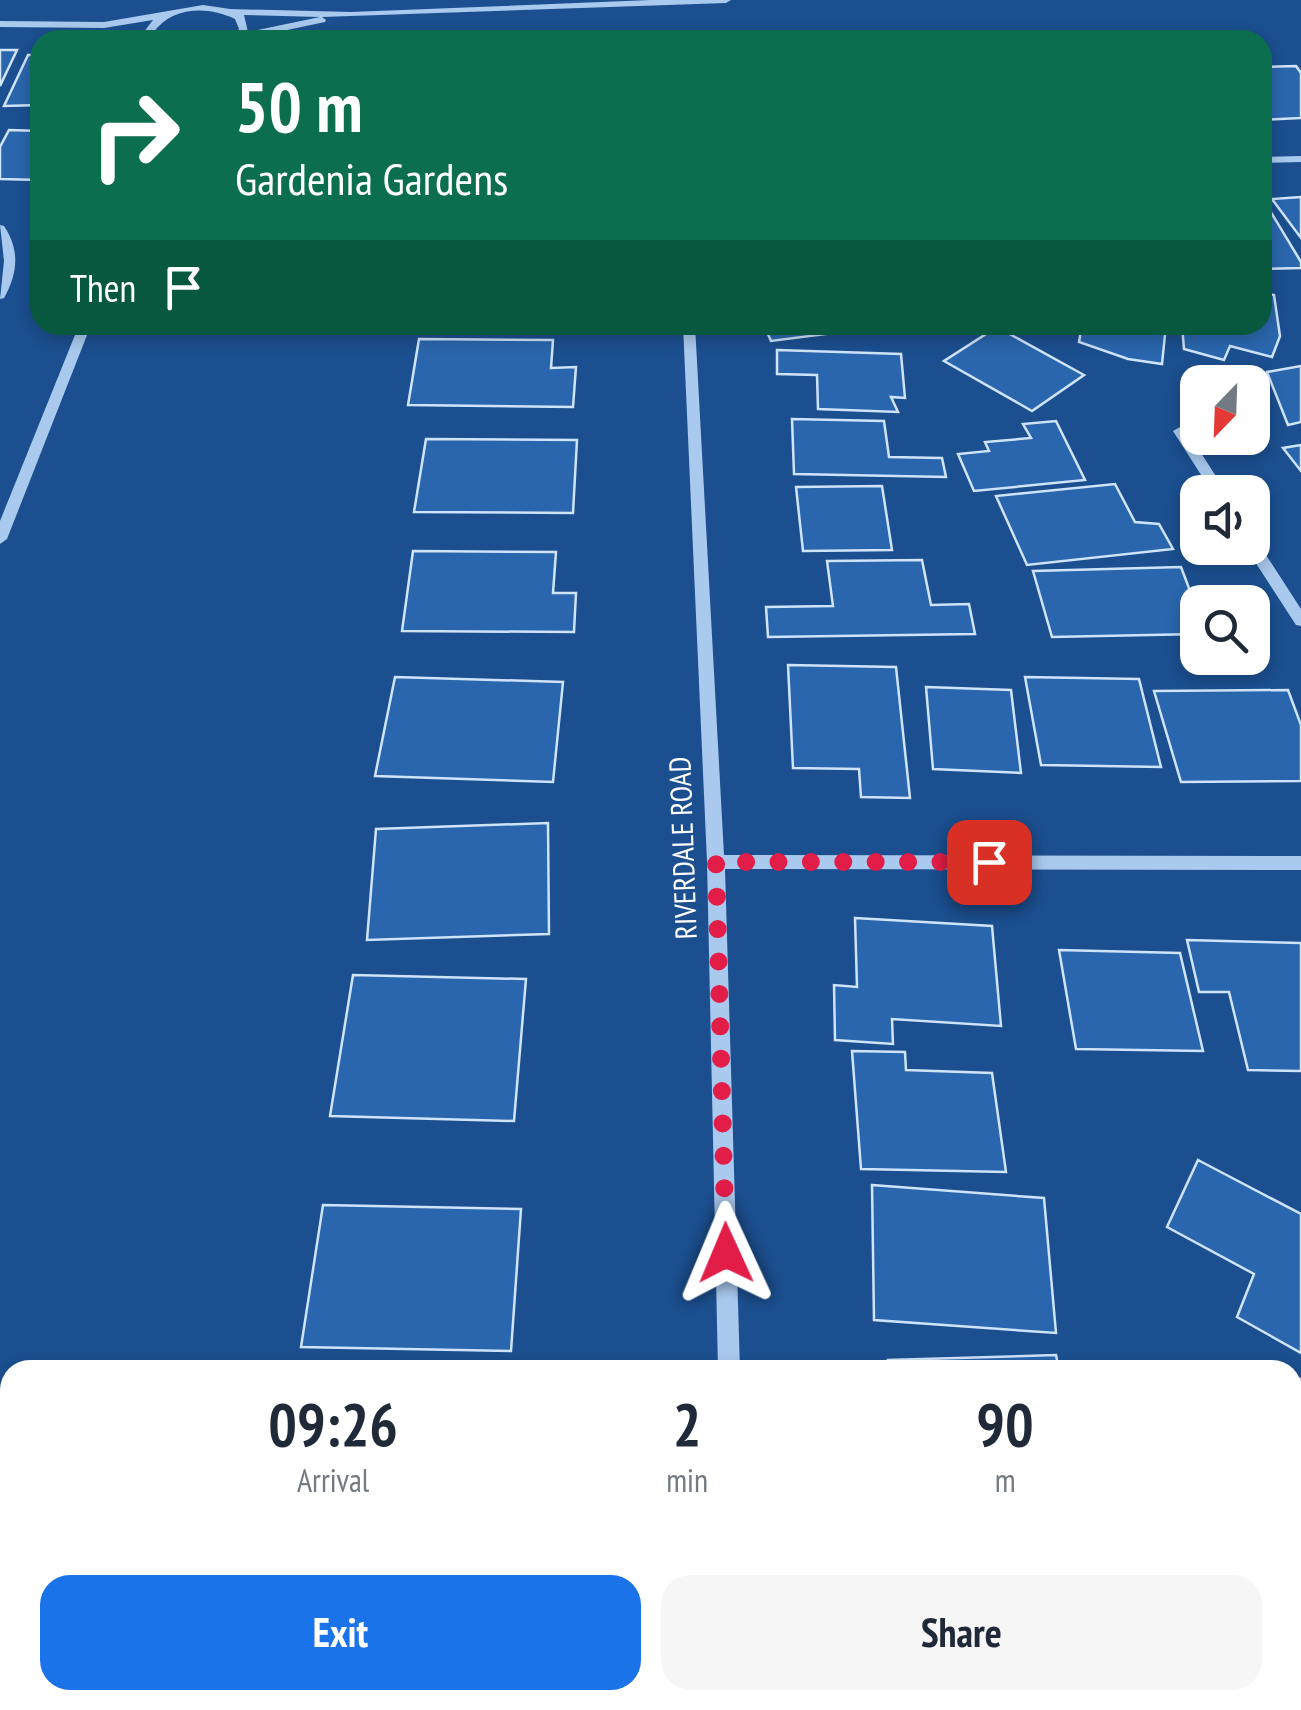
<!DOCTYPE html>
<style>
body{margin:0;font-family:"PT Sans Narrow",sans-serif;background:#f6f6f7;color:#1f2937;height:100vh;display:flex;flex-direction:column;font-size:38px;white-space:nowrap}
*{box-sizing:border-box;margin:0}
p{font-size:32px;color:#747a83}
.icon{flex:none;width:55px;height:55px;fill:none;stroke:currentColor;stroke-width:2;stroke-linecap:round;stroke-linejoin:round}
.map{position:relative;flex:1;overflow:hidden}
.drawer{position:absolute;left:0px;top:1360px;width:1302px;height:350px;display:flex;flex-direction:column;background:#fff;border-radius:30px 30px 0 0;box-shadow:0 5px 15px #0003}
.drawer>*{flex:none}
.top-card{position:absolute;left:30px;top:30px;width:1242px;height:305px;border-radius:30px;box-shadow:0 5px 15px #0003;background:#0b6e4f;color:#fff;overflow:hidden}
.needle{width:65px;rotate:203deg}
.controls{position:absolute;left:1180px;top:365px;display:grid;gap:20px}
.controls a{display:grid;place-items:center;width:90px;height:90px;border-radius:20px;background:#fff;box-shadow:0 5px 15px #0003;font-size:50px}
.pin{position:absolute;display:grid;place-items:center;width:85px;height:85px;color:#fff;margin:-42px;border-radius:20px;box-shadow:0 5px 15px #0006}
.me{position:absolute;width:110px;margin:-55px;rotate:359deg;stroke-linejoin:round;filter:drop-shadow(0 0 8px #0008)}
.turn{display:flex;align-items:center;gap:35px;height:210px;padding:0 40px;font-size:45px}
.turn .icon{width:130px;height:130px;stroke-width:2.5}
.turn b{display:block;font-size:70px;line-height:85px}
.then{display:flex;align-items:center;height:95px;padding:0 40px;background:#0003;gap:20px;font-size:38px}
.eta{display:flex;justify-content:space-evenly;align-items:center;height:170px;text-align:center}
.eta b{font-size:60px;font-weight:700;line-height:70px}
.cta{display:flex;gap:20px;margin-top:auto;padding:20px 40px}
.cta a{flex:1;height:115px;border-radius:30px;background:#1a73e8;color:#fff;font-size:40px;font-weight:700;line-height:115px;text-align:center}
.cta a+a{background:#f6f6f7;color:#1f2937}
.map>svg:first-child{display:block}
.building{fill:#2a66ad;stroke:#cfe3fa;stroke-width:2.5}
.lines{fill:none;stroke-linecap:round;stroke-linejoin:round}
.minor{fill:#a9c9ee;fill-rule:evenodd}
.route{stroke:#e11d48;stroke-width:18;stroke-dasharray:0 32.4}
.labels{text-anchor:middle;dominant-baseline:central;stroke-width:10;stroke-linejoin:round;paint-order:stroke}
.street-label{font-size:30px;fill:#fff;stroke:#1b4f8f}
</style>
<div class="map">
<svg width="1301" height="1710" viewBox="0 0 1301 1710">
<rect width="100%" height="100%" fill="#1b4f8f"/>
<!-- building -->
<g class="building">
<path d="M0,50H17L0,86Z"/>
<path d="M28,55H40V105L4,106Z"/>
<path d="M1296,66L1301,73V118L1262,120V67Z"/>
<path d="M9,130L40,131V180L0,179V147Z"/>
<path d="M1301,197V238L1272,199Z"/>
<path d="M1263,199L1301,262V268L1262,269Z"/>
<path d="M1262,293L1274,295L1280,336L1272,357L1230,346L1224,360L1184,349L1182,325H1262Z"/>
<path d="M764,325H872L873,328L771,341Z"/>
<path d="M1082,325H1166L1162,364L1128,359L1079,342Z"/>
<path d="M997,327L1084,375L1032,411L944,361Z"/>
<path d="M419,339L553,340L551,368L576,367L573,407L408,405Z"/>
<path d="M777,350L901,354L905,398L891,397L898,412L818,409L817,375L777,374Z"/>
<path d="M1301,366V422L1288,425L1267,372Z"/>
<path d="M792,419L884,421L889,457L942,458L946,477L794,474Z"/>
<path d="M1056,421L1085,480L974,491L958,454L989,451L985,442L1031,438L1023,424Z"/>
<path d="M426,439L577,440L573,513L414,512Z"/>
<path d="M1301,445V471L1283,448Z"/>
<path d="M1115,484L1135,522L1159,524L1173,549L1027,565L996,496Z"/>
<path d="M882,486L892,550L803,551L796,487Z"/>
<path d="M413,551L556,552L553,593H576L574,632L402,631Z"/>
<path d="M922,560L931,605L969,604L975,634L768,637L766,607L833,606L827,561Z"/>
<path d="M1181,567L1198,612V634L1052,637L1033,571Z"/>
<path d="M788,665L896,667L910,798L861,797L859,769L793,768Z"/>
<path d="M395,677L563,682L553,782L375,776Z"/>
<path d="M1025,677L1139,679L1161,767L1041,765Z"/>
<path d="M926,687L1011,690L1021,773L933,769Z"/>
<path d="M1288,690L1301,725V781L1181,782L1154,691Z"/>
<path d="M548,823L549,934L367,940L376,829Z"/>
<path d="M855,918L992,926L1001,1026L892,1019L893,1044L835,1040L834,985L857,987Z"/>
<path d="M1187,940L1301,943V1071L1248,1070L1229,992H1199Z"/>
<path d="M1059,950L1180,953L1203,1051L1076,1049Z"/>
<path d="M353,975L526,979L514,1121L330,1116Z"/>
<path d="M852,1051L905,1052L906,1070L992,1073L1006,1172L861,1169Z"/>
<path d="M1198,1160L1301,1214V1353L1237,1317L1254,1274L1167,1227Z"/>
<path d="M872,1185L1044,1198L1056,1333L874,1320Z"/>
<path d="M323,1205L521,1209L511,1351L301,1347Z"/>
<path d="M1056,1355L1059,1370H889L888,1360Z"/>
<path d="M1292,1377L1301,1379V1570L1292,1568Z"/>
<path d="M1301,1588V1710H1279L1277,1700H1292V1589Z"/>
<path d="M974,1700H1056V1708Z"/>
</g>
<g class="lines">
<!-- minor -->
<g class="minor">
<path d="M651,0H731L726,3L322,17L326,20L325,22L240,40H229L239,29L235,19C208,6 172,6 153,33L155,40H145L143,33L153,20L104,28L0,27V21L104,22L203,5L230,9L351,12ZM244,15L320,17L248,32Z"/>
<path d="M86,30L133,37L138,40H112L82,35L81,33Z"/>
<path d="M1301,156V162L1262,163V157Z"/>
<path d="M0,225L4,226C20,250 18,273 4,298L0,299L4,261Z"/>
<path d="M79,325H91L7,539L0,544V521Z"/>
<path d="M683,325H695L724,855L1301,856V870L725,869L740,1370H718L707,862Z"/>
<path d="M1180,427L1185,428L1226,492H1212L1173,431Z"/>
<path d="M1252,540L1257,541L1301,609V626L1296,625L1246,548H1252Z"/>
<rect x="725" y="1700" width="26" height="10"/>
</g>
</g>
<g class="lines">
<!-- route -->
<path class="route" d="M726,1253L716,862H989"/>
</g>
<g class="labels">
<!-- street labels -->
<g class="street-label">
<text transform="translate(682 848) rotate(-92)">RIVERDALE ROAD</text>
</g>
</g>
</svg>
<div class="controls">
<a><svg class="needle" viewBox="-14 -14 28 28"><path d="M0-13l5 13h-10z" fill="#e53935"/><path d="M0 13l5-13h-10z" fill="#747a83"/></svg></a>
<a><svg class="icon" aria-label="sound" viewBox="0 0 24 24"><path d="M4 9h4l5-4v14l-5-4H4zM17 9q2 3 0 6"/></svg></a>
<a><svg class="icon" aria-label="search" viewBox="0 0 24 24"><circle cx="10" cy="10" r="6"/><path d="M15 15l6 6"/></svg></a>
</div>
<div class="pin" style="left:989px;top:862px;background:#d93025"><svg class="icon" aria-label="arrive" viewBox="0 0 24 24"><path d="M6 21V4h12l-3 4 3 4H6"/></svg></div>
<svg class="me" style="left:726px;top:1253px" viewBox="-20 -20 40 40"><path d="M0-17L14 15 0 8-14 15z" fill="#e11d48" stroke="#fff" stroke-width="4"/></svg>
<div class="top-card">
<div class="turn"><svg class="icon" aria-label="right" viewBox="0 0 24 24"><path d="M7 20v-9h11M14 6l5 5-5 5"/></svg><div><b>50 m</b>Gardenia Gardens</div></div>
<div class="then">Then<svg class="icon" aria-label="arrive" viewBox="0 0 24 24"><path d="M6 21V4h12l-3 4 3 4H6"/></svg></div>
</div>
<section class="drawer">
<div class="eta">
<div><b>09:26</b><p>Arrival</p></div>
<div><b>2</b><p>min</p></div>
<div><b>90</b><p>m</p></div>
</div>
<div class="cta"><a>Exit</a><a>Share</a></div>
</section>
</div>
